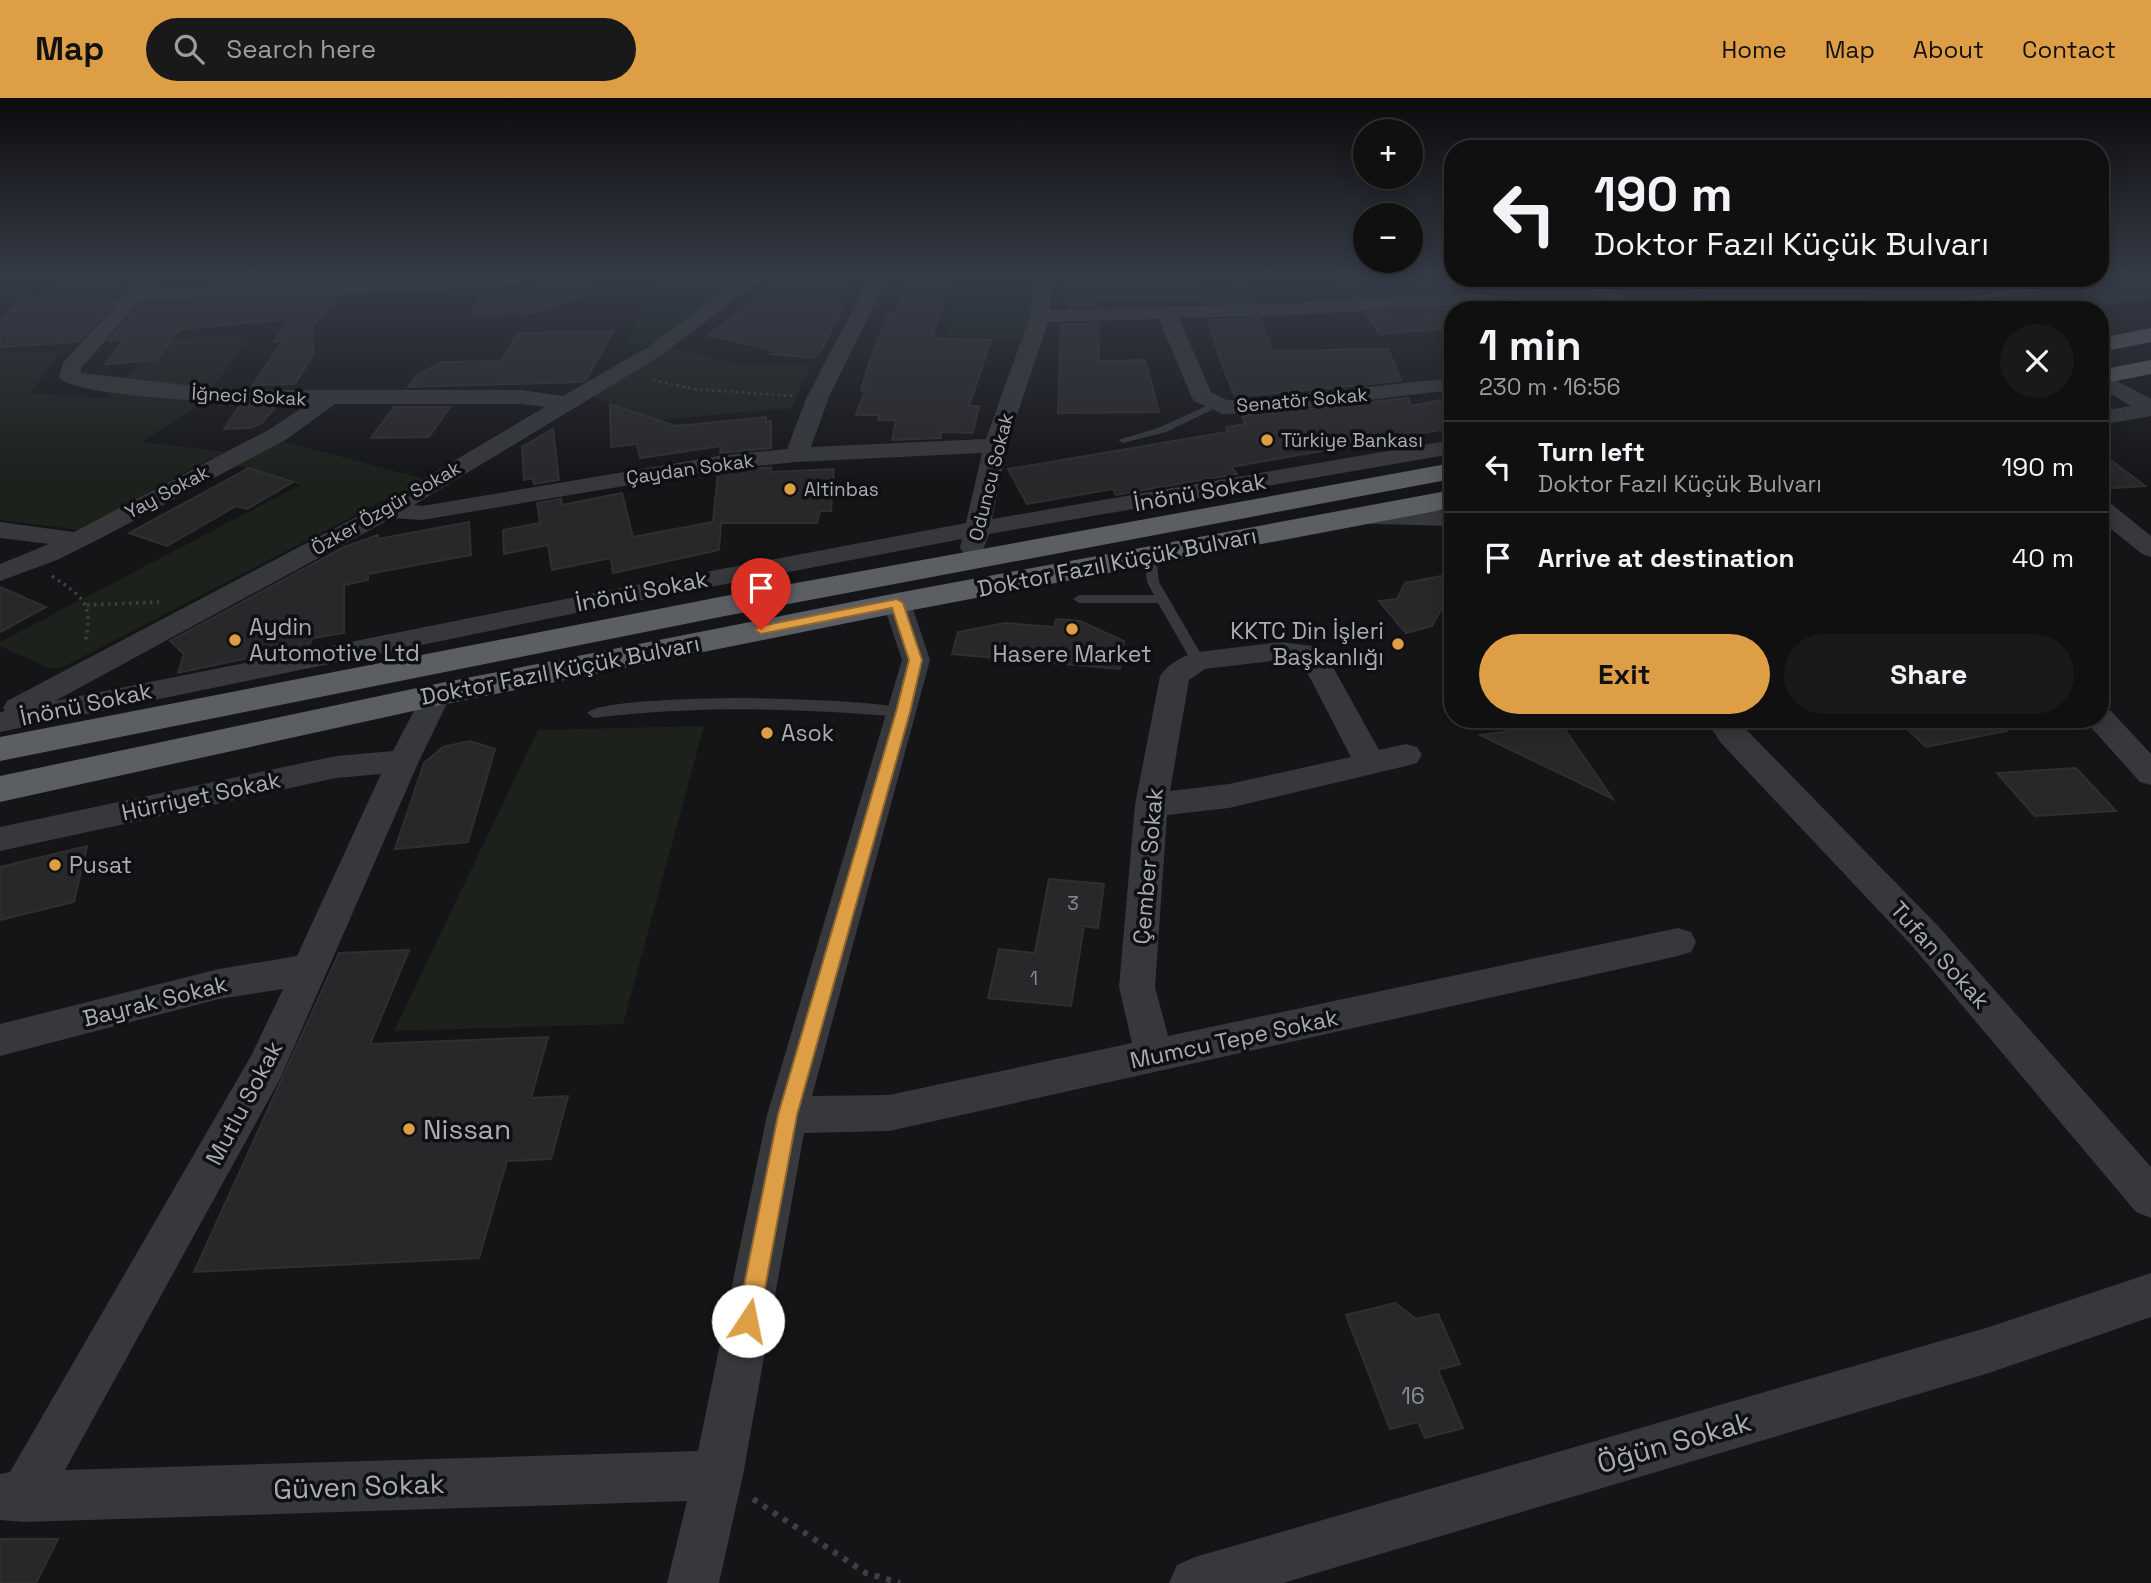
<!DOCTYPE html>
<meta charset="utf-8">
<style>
body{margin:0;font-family:"Space Grotesk",sans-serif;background:#19191a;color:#f1f3f6;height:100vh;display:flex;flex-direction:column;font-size:26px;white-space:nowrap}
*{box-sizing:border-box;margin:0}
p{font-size:23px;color:#9c9d9f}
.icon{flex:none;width:38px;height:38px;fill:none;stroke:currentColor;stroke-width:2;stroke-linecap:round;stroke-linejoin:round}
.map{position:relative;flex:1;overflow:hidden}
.sheet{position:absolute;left:1444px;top:203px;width:665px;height:427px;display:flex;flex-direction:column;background:#101011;border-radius:28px;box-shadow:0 4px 18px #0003,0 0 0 2px #303031}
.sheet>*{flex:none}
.guide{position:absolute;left:1444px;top:42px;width:665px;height:147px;border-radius:28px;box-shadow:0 4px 18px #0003,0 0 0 2px #303031;background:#101011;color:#f1f3f6;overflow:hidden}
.tools{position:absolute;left:1353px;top:21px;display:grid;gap:14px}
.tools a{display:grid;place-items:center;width:70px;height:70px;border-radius:50%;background:#101011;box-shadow:0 4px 18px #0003,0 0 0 2px #303031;font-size:35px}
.pin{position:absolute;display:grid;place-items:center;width:60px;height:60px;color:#fff;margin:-72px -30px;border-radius:50% 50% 50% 0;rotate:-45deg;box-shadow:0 0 7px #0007}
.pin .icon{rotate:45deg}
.me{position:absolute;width:77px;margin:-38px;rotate:11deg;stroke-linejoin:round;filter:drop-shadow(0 0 5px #0008)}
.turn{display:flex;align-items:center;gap:24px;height:147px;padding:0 35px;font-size:32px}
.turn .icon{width:91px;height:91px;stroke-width:2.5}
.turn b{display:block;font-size:49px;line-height:60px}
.round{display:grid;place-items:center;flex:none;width:74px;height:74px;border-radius:37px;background:#19191a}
.head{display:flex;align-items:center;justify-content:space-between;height:119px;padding:0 35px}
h1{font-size:42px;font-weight:600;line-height:52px}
.button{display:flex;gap:14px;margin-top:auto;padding:14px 35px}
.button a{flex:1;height:80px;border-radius:42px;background:#de9e45;color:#111;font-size:28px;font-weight:600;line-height:80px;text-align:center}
.button a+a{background:#19191a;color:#f1f3f6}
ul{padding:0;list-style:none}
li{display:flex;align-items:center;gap:21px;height:91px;padding:0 35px;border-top:2px solid #303031}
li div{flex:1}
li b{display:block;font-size:26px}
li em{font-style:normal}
header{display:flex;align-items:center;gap:42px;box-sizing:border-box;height:98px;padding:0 35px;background:#de9e45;color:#111}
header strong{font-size:33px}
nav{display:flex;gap:38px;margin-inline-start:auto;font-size:24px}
.search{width:490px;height:63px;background:#19191a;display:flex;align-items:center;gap:18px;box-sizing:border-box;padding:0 24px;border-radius:38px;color:#9c9d9f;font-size:26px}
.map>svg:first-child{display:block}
.green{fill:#1c211c}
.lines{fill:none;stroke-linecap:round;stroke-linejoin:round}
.stream{stroke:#2d3539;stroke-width:5}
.building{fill:#28282a;stroke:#2f2f32;stroke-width:2}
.path-far2{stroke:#3d3f42;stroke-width:2.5;stroke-dasharray:2.5 3.5;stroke-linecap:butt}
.path-far1{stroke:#3d3f42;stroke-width:3.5;stroke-dasharray:2.5 4.5;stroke-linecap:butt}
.path{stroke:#3d3f42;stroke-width:6;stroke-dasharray:5 7;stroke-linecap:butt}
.service{fill:#36383b;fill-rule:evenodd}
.minor{fill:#36383b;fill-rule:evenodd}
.trunk{fill:#5b5e63;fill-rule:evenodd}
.route{fill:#de9e45;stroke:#90672d;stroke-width:2}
.poi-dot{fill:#de9e45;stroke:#101012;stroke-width:2.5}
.labels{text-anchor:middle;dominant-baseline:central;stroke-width:7;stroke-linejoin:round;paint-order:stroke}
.far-street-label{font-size:19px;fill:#a8adb5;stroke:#101012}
.far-poi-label{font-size:19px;fill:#a8adb5;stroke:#101012;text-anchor:start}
.number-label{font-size:19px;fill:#878b92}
.street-label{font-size:23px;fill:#a8adb5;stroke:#101012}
.poi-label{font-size:23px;fill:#a8adb5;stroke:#101012;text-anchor:start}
.near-number-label{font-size:23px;fill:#878b92}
.near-poi-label{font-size:28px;fill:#a8adb5;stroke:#101012;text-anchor:start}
.near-street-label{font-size:28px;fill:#a8adb5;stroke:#101012}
</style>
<header>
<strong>Map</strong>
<div class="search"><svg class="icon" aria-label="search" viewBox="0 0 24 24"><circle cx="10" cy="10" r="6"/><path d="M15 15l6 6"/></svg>Search here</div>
<nav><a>Home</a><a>Map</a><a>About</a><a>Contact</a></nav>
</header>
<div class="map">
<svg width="2151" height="1485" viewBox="0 0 2151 1485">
<rect width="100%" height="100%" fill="#151517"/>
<!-- green -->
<g class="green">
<path d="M654,180H728L734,189L653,249L627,245Z"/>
<path d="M1679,180H1886L1871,182L1873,200L1706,205Z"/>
<path d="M958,194H1030L1032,215L1020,241L947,238Z"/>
<path d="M249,239L199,308L141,344L256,357L278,342L425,381L63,569L51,571L0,548V544L300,387L212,360L80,432L0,422V255L60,253L31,295L107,300L161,241Z"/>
<path d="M669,248L737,266L811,267L792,310L658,322L588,297Z"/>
<path d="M704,628L623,926L394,933L538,632Z"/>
</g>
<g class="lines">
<!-- stream -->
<path class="stream" d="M2138,177L2151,181"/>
</g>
<!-- building -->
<g class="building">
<path d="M68,177H127L101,203H116L78,244L0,249V222L25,199L47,198Z"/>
<path d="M278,177H353L350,181L272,184Z"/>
<path d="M560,177H591L584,188H593L594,194L534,215L471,218L484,193L553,189Z"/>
<path d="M790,177H852L836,206H843L840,214L822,251L814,260L770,256L773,252L708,237Z"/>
<path d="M914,177H952L932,240L991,242L969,308H979L973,335L940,334L941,340L892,342L896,322H878L879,317H856L865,293L861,292L870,262L889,215H896Z"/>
<path d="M1068,177H1200L1201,191L1250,189L1254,203L1203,205L1201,196V200L1098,201V208L1068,209L1066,189H1070Z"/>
<path d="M1334,177H1373L1376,182L1435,181L1438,185L1446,184L1452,193L1352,199Z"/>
<path d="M2100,177L2126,178L2151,189V198L2107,205L2057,180H2100Z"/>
<path d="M335,200L316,225H312L313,257L295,286L253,287L283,243L275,244L289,221L180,231L156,262L105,266L125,241L109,242L141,206Z"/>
<path d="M1452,210V230L1380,236L1365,215Z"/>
<path d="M1260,220L1272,253L1388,251L1401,283L1235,299L1220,261L1208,222Z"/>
<path d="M1098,225L1099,263L1145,262L1159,314L1058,315L1061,226Z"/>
<path d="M613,233L587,281L582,284L408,289L417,277L442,264L501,263L518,235Z"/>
<path d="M1408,300L1411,308L1452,300V330L1231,369L1237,376L1207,381L1116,397L1113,391L1027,406L1008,371L1227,334L1226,329L1245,326L1242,318Z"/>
<path d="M610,306L676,328L766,319V324L771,323V350L720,355L721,348L640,360L637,346L611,349Z"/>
<path d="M240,307L270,308L275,310L262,325L251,330L224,331Z"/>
<path d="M394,309H450L429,339L371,340Z"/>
<path d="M553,331L559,382L534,386L533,380L524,382L522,349Z"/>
<path d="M2100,354L2145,388L2100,391Z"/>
<path d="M771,369V374L834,371L831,413H820L817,425H721L719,452L613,475L611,460L552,472L548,447L504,456L503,432L540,425L537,405L561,401L562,407L622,395L633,439L713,424L718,375Z"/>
<path d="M249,370L293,384L247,411L236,408L167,448L129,435Z"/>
<path d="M469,424L471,457L368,476V482L344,487V535L313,540L309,547L178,575L184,556L170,543L344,449L378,437V441Z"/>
<path d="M1452,476V491L1432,528L1406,535L1379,503L1397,501L1405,485Z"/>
<path d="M0,489L46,509L0,534Z"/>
<path d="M1056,521L1080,523L1124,543L1120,571L952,556L958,534L1005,525L1054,529Z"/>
<path d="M1897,621H2006L2007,633L1926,649Z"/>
<path d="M1561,626L1613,701L1480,637Z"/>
<path d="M470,643L495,651L468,744L395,751L424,665L443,649Z"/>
<path d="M2076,670L2116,713L2035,718L1997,675Z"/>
<path d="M87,748L74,804L0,822V769Z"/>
<path d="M1049,781L1104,786L1098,830L1084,828L1071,908L988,900L999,851L1035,855Z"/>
<path d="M409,852L370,946L548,939L531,1000L568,998L551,1061L507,1063L479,1160L194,1174L339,855Z"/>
<path d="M1395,1205L1416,1221L1438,1216L1460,1266L1438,1272L1463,1330L1425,1340L1418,1324L1390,1331L1346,1217Z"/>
<path d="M0,1441H58L36,1485H0Z"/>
</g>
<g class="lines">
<!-- path-far2 -->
<path class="path-far2" d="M653,282L693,291L793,298"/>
<!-- path-far1 -->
<g class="path-far1">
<path d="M52,478C83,499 94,505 85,545"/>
<path d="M87,507L159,504"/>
</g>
<!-- path -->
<path class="path" d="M753,1401L866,1475L900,1485"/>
<!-- service -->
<g class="service">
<path d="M2048,185L2051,186V190L1967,203L1980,212H1968L1953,202Z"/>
<path d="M1213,305L1222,307L1166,334L1123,345L1118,342L1158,330Z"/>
<path d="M1150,454L1156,458L1159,484L1205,563L1203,566H1193L1158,505H1079L1073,501L1079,497H1154L1147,484L1144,458Z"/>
<path d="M749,600C772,601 899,602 910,614L903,619C799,610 698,607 594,620L587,615C600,601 723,600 749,600Z"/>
</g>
<!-- minor -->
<g class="minor">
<path d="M143,177H162L151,191L533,177L531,181L506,188L304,199L140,203L81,270V275L229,292H521L563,298L648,249L745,177H766L662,257L414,407L422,408L719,358L787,351L807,299L871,177H889L829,299L811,349L986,341L1030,218L1034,177H1052L1050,212L1293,205L1464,195L1572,205L1608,204L1578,180H1600L1641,212H1517L1464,207L1293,217L1179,220L1211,294L1227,302L1259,301L1452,280V292L1259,315L1223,316L1194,303L1191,298L1159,221L1048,224L1007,347L992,421L1452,342V356L989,436L982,455L973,458L964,455L960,450L962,441L610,508L0,634V614L5,613L3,610L7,603L379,407L545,309L521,306H335L287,341L105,438L57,462L0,483V466L49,446L0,440V424L74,434L270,331L308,306C272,306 75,302 59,279L63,265ZM982,355L966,425L610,492L55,603L392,420L422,422L719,372L796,364Z"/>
<path d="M2100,274L2151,301V318L2100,327V313L2131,308L2100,289Z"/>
<path d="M2100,402L2109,404L2151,438V459L2142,456L2100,422Z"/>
<path d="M1350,412L1452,413V428L1341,425L1337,420L1341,415Z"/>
<path d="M897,497L907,499L911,505L930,562L812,998L889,997L1132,945L1119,889L1135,707L1160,578C1168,566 1184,557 1198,554L1280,544L1313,548L1334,571L1379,652L1406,646L1417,649L1422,657L1417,665L1406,668L1229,710L1167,717L1155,889L1168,938L1678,830L1691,834L1696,844L1691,854L1678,858L889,1033L804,1035L743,1377L719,1485H667L687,1403L23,1424L0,1422V1376L10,1374L251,958L283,891L219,901L0,958V926L219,871L297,858L381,676L336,680L0,753V729L336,658L393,653L426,590L436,587L446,590L451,597L419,663L280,981L65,1372L698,1353L767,1017L902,562L883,505L887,499ZM1280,562L1295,563L1308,576L1351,659L1229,686L1170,693L1189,582L1205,571Z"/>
<path d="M2100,610L2111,613L2151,656V687L2140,684L2089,627L2086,621H2100Z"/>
<path d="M1705,621H1736L1939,829L2151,1069V1120L2136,1114L1913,849L1721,645Z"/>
<path d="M2151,1175V1219L1989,1275L1283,1485H1169L1177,1467L1195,1459L1989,1229Z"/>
</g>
<!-- trunk -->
<g class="trunk">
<path d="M2151,230V244L2100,254V240Z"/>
<path d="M2151,262V276L2100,286V272Z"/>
<path d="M1452,365V381L725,518L0,663V639L725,498Z"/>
<path d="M1452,392V410L897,515L436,608L0,704V678L436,586L897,495Z"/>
</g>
</g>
<!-- sky -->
<linearGradient id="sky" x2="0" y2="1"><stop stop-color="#0c0c0d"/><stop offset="0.46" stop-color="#353b47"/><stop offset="1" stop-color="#353b47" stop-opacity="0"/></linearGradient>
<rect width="2151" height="385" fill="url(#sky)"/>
<!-- route -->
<path class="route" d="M897,501L903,505L922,562L910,614L797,1017L759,1223L756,1231L748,1234L740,1231L737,1223L778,1017L896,614L909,562L892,510L761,536L755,532L761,528Z"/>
<!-- markers -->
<g class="poi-dot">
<circle cx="1267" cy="342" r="7"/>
<circle cx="790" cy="391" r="7"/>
<circle cx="1072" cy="531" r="7"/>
<circle cx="235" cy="542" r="7"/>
<circle cx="1398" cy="546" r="7"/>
<circle cx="767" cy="635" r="7"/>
<circle cx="55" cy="767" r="7"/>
<circle cx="409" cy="1031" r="7"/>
</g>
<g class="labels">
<!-- far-street labels -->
<g class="far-street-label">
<text transform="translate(249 298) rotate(3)">İğneci Sokak</text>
<text transform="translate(1302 302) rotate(-5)">Senatör Sokak</text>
<text transform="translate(690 371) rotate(-8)">Çaydan Sokak</text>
<text transform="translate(991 379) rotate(-76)">Oduncu Sokak</text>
<text transform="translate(167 394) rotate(-28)">Yay Sokak</text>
<text transform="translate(386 410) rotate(-30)">Özker Özgür Sokak</text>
</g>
<!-- far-poi labels -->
<g class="far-poi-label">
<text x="1281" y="342">Türkiye Bankası</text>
<text x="804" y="391">Altinbas</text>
</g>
<!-- number labels -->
<g class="number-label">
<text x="1073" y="805">3</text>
<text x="1034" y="880">1</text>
</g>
<!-- street labels -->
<g class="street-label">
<text transform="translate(1200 394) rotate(-10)">İnönü Sokak</text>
<text transform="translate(1117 464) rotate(-11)">Doktor Fazıl Küçük Bulvarı</text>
<text transform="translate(642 493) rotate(-11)">İnönü Sokak</text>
<text transform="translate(560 572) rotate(-11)">Doktor Fazıl Küçük Bulvarı</text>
<text transform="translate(86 606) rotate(-12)">İnönü Sokak</text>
<text transform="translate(201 698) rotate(-12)">Hürriyet Sokak</text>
<text transform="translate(1148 768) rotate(-85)">Çember Sokak</text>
<text transform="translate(1940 857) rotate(48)">Tufan Sokak</text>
<text transform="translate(155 903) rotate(-14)">Bayrak Sokak</text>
<text transform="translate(1234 941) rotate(-12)">Mumcu Tepe Sokak</text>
<text transform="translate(244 1005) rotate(-62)">Mutlu Sokak</text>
</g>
<!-- poi labels -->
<g class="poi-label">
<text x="249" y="529">Aydin<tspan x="249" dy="26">Automotive Ltd</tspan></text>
<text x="1384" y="533" text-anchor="end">KKTC Din İşleri<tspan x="1384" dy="26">Başkanlığı</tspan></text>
<text x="1072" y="556" text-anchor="middle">Hasere Market</text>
<text x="781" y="635">Asok</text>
<text x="69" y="767">Pusat</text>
</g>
<!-- near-number labels -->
<g class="near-number-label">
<text x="1413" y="1298">16</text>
</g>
<!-- near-poi labels -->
<g class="near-poi-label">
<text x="423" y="1031">Nissan</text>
</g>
<!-- near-street labels -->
<g class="near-street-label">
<text transform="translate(1674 1344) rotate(-16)">Öğün Sokak</text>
<text transform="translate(359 1388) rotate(-2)">Güven Sokak</text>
</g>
</g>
</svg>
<div class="tools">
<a>+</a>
<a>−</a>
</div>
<div class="pin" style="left:761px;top:532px;background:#d93025"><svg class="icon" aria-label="arrive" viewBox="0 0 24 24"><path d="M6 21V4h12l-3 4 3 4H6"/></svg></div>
<svg class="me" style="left:748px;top:1223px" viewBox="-20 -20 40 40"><circle r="19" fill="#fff"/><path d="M0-13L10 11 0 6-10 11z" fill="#de9e45"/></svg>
<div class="guide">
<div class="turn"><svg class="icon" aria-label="left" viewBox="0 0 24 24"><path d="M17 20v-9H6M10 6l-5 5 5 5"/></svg><div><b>190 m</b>Doktor Fazıl Küçük Bulvarı</div></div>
</div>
<section class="sheet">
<div class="head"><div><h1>1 min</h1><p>230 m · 16:56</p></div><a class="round"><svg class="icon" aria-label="close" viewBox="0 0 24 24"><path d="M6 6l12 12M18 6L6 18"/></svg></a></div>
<ul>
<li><svg class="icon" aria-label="left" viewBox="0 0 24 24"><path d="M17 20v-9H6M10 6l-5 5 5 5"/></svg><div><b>Turn left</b><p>Doktor Fazıl Küçük Bulvarı</p></div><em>190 m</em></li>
<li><svg class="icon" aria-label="arrive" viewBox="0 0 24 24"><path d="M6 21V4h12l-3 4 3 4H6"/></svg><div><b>Arrive at destination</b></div><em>40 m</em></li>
</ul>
<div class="button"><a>Exit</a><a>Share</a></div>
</section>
</div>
